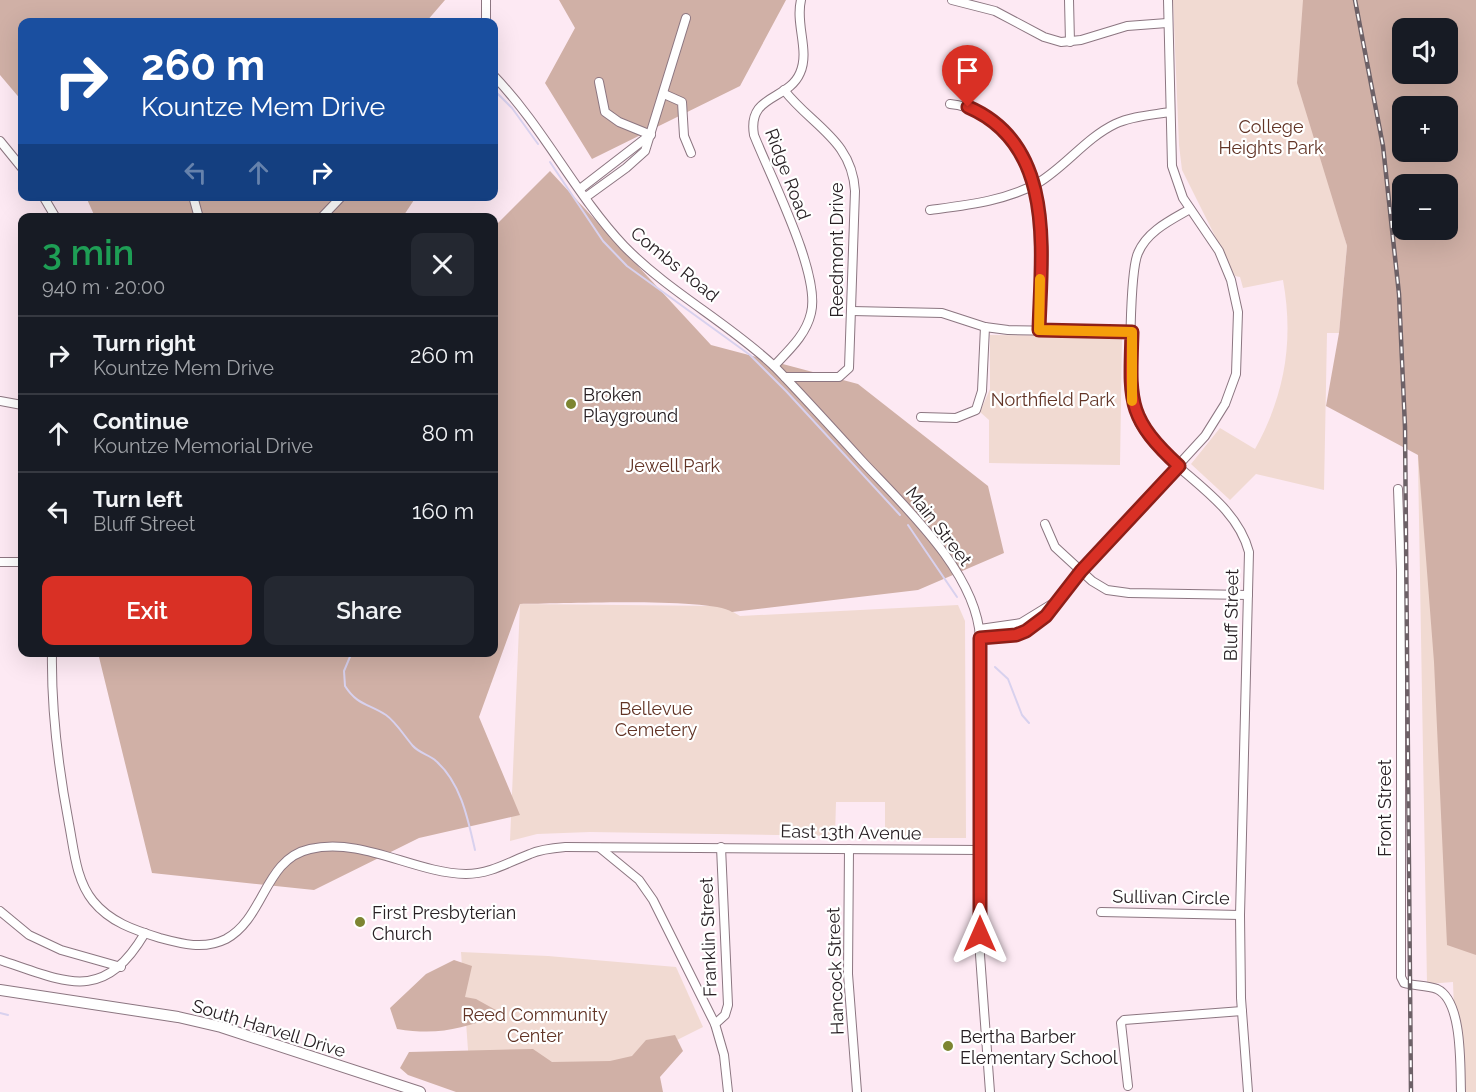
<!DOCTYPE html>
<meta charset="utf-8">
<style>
body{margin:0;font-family:Raleway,sans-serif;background:#242831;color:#f1f3f6;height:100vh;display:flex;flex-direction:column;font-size:22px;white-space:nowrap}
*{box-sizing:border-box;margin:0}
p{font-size:20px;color:#9ea1a6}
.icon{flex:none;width:33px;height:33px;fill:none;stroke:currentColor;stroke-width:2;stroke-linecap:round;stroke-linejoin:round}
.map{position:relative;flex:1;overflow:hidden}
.side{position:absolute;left:18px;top:213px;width:480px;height:444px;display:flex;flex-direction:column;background:#171b24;border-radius:12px;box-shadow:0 6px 24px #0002}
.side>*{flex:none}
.top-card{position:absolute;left:18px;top:18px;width:480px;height:183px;border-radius:12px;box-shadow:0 6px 24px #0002;background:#1a4fa0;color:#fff;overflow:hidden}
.buttons{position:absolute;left:1392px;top:18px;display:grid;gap:12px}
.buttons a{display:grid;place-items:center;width:66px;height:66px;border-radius:12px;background:#171b24;box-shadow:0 6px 24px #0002;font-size:30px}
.pin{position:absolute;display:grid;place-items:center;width:51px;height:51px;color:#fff;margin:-62px -26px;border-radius:50% 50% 50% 0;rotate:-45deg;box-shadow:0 0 6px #0007}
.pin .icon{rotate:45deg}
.me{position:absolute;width:66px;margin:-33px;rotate:0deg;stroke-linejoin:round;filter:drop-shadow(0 0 4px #0008)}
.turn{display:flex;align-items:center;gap:21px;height:126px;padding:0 24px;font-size:27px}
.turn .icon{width:78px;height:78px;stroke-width:2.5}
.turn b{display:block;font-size:42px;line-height:51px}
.lanes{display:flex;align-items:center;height:57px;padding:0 24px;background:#0003;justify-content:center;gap:30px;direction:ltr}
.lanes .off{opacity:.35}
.round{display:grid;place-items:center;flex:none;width:63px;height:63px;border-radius:12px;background:#242831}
.headline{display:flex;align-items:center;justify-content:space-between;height:102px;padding:0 24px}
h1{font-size:36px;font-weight:600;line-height:45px;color:#1e9e55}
.button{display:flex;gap:12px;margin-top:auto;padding:12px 24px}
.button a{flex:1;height:69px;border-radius:12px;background:#d93025;color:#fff;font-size:24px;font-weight:600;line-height:69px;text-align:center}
.button a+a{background:#242831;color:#f1f3f6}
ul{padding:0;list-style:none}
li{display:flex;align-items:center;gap:18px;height:78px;padding:0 24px;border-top:2px solid #363941}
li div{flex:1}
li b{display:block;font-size:22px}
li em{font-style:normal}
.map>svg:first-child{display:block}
.green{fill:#f1dad2}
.forest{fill:#d0b0a6;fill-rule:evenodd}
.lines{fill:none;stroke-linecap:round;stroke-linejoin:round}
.stream{stroke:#d8d1ee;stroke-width:2}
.minor-casing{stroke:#8c7681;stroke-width:10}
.major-casing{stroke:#8c7681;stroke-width:12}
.minor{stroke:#fff;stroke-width:8}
.major{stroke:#fff;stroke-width:10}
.rail-casing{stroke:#6d6167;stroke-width:4.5}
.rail{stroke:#fff;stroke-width:2;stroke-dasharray:7;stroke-linecap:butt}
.route-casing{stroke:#8d1f18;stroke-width:15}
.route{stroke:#d93025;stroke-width:10}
.slow{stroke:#f59e0b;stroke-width:10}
.poi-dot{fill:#7d8531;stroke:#fff;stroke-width:2}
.labels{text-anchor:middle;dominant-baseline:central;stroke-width:4.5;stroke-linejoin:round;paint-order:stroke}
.park-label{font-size:18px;fill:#623426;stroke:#fff}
.street-label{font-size:18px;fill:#282024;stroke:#fff}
.poi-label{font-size:18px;fill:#282024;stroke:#fff;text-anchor:start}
</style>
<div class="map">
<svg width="1476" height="1092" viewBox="0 0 1476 1092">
<rect width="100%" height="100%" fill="#fde9f3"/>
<!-- green -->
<g class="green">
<path d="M1173,0H1337V211L1347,246L1339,333H1327L1324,490L1256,474L1230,500L1191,464L1220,428L1255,449C1285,395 1294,341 1283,280L1243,288L1240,277L1235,276L1182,170L1179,145Z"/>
<path d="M1476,120V1092H1457L1453,982L1427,984L1414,230H1448V152Z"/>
<path d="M990,335L1122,336L1120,465L989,463V420L980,412L990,389Z"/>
<path d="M520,604L723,606L740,616L958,605L965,621L966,838H885V802H836L835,836L590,832L537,834L510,841Z"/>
<path d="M461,952L548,956L676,967L703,1027L647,1055L471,1092Z"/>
</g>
<!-- forest -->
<g class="forest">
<path d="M0,0H445L426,22H22V101L0,75Z"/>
<path d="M559,0H786L740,86L592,159L545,83L575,28Z"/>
<path d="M1303,0H1476V955L1447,945L1434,662L1418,455L1326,406L1339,333L1347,246L1297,83ZM1448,28V74H1402V28ZM1402,106H1448V152H1402ZM1448,184V230H1402V184Z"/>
<path d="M550,171L711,345L858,384L988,486L1004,553L918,590L732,612C709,597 557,604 520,604L479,717L520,815L419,838L314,890L152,873L98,653L494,652V227Z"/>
<path d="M86,197H416L402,218L95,217Z"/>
<path d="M454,960L472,966L465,997L476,999L503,1014C462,1028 441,1036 397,1029L390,1008L426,974Z"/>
<path d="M675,1035L683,1051L660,1077L663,1092H456L408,1075L400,1068L409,1052L533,1049L552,1062L610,1061L632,1056L646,1040Z"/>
</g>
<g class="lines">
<!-- stream -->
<g class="stream">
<path d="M494,90L512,108L538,144"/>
<path d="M550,162L603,241L627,266L750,355L786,391L900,515"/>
<path d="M908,525L957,597"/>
<path d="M352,652L344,671L345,686C357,705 369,704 386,715C396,722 405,737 413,746C419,753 430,755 436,761C461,783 468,819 475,850"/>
<path d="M995,667L1008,679L1022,715L1029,723"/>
<path d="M0,1013L8,1015"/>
</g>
<!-- minor casing -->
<g class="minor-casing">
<g id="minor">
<path d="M952,0L995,11L1044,37L1061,42L1081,40L1127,26L1167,23"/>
<path d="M1069,0L1070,42"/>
<path d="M486,22V0"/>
<path d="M494,76C544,128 575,194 624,246C669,292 727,322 774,366C804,397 833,429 862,461C904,506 977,573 980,638V955L990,1092"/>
<path d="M599,82L605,112L619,122L651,135"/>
<path d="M784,90C812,126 852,140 855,191L849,368L839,377H785"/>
<path d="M664,94L682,102L684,136L691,153"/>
<path d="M950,104C973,106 990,118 1006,135C1054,189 1041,263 1039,330"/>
<path d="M0,141L22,168"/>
<path d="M580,189L650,135"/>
<path d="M43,196L56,218"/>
<path d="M193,196L199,218"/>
<path d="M586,197L626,168L645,151L686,18"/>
<path d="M1190,209C1171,220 1147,231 1138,253C1130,271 1128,382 1133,403C1135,414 1139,424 1145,432C1176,475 1235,499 1249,552L1240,915L1241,998L1248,1092"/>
<path d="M930,210C967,205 1005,201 1038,183C1066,166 1086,138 1115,124C1132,116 1152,115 1170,112"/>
<path d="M321,218L342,196"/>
<path d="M852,311L942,313L985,327L1008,330L1132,332"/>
<path d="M774,366C789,350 806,335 811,313C821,274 770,176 754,135C747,94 788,101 800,73C810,51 795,24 801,0"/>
<path d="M0,401L22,405"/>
<path d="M921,417L956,418L976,410L982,391L985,327"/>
<path d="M1398,489L1401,570V977L1404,983C1415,986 1427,985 1437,989C1463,1001 1460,1067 1461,1092"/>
<path d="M1045,524L1055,547L1092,581L1107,590L1129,593L1248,595"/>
<path d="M0,562H22"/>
<path d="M980,629L1021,623L1052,604"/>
<path d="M980,638L1016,635L1026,631L1046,617L1081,571L1205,436L1225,404L1236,374L1238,312L1231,280L1219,251L1183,198L1172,166L1168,0"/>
<path d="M52,652C51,711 58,766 69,824C74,850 76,880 93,901C110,922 134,930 160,938C182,944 204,950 226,939C265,918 264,859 310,849C363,837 414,873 466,874C490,874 509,862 530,854C541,849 554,848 566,847L980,850"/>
<path d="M600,848L639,880L653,900L715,1024L724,1055L728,1092"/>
<path d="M849,849L848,974L857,1092"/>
<path d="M0,911L29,935L61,950L121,967"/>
<path d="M1101,912L1240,915"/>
<path d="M0,960C66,982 103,1004 145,933"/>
<path d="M715,1024L725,1015L728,1005L721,847"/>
<path d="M1128,1086L1121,1023L1124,1020L1242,1011"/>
</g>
</g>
<!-- major casing -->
<g class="major-casing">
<path id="major" d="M0,990L178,1017L221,1027L420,1092"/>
</g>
<!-- minor -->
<use href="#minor" class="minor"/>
<!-- major -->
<use href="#major" class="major"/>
<!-- rail casing -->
<g class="rail-casing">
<path id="rail" d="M1355,0L1383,146L1399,294L1405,427L1411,1092"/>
</g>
<!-- rail -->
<use href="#rail" class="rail"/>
</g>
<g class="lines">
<!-- route casing -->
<g class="route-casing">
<path id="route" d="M968,107C1057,145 1041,253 1039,330L1132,332C1130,401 1126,417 1179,466L1081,571L1046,616L1026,631L1016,635L980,638V934"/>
</g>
<!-- route -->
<use href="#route" class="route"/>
<!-- slow -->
<path class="slow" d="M1040,279L1039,330L1132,332V401"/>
</g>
<!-- markers -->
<g class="poi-dot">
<circle cx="571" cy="404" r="6"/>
<circle cx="360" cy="922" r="6"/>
<circle cx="948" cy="1046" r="6"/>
</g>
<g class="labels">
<!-- park labels -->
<g class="park-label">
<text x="1271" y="126">College<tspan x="1271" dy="21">Heights Park</tspan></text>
<text x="1053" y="399">Northfield Park</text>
<text x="673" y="465">Jewell Park</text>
<text x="656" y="708">Bellevue<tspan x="656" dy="21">Cemetery</tspan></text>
<text x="535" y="1014">Reed Community<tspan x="535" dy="21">Center</tspan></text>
</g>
<!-- street labels -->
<g class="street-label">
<text transform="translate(788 174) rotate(69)">Ridge Road</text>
<text transform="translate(836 250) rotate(-90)">Reedmont Drive</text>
<text transform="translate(675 264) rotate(39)">Combs Road</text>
<text transform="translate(939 526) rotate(52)">Main Street</text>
<text transform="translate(1231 615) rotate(-89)">Bluff Street</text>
<text transform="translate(1384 808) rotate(-90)">Front Street</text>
<text transform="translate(851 832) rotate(1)">East 13th Avenue</text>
<text transform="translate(1171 897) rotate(1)">Sullivan Circle</text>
<text transform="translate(708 937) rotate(-92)">Franklin Street</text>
<text transform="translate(835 971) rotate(-92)">Hancock Street</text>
<text transform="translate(269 1028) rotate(17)">South Harvell Drive</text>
</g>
<!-- poi labels -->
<g class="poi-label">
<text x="583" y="394">Broken<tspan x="583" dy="21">Playground</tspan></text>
<text x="372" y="912">First Presbyterian<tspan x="372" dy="21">Church</tspan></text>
<text x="960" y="1036">Bertha Barber<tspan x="960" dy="21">Elementary School</tspan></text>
</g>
</g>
</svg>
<div class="buttons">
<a><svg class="icon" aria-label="sound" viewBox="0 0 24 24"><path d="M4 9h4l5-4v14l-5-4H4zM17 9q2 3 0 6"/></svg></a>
<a>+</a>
<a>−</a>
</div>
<div class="pin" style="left:968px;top:107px;background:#d93025"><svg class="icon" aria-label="arrive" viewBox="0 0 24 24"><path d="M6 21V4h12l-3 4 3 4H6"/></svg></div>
<svg class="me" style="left:980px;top:934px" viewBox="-20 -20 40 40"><path d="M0-17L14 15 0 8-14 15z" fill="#d93025" stroke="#fff" stroke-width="4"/></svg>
<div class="top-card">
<div class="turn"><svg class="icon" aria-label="right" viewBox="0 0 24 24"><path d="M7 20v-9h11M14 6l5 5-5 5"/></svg><div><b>260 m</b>Kountze Mem Drive</div></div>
<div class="lanes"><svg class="icon off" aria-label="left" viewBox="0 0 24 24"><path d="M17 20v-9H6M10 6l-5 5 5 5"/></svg><svg class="icon off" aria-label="ahead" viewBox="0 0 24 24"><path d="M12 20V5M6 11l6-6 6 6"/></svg><svg class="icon" aria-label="right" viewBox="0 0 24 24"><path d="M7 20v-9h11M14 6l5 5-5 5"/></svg></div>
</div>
<section class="side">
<div class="headline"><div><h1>3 min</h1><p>940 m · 20:00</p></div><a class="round"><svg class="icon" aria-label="close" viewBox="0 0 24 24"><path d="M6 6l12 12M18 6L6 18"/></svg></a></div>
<ul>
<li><svg class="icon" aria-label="right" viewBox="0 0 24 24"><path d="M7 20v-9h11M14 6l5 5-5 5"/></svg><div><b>Turn right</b><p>Kountze Mem Drive</p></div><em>260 m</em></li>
<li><svg class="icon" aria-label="ahead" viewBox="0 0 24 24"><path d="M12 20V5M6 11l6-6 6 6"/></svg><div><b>Continue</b><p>Kountze Memorial Drive</p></div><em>80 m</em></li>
<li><svg class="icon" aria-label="left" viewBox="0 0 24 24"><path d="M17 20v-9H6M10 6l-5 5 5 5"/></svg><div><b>Turn left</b><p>Bluff Street</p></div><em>160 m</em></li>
</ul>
<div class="button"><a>Exit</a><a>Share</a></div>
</section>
</div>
